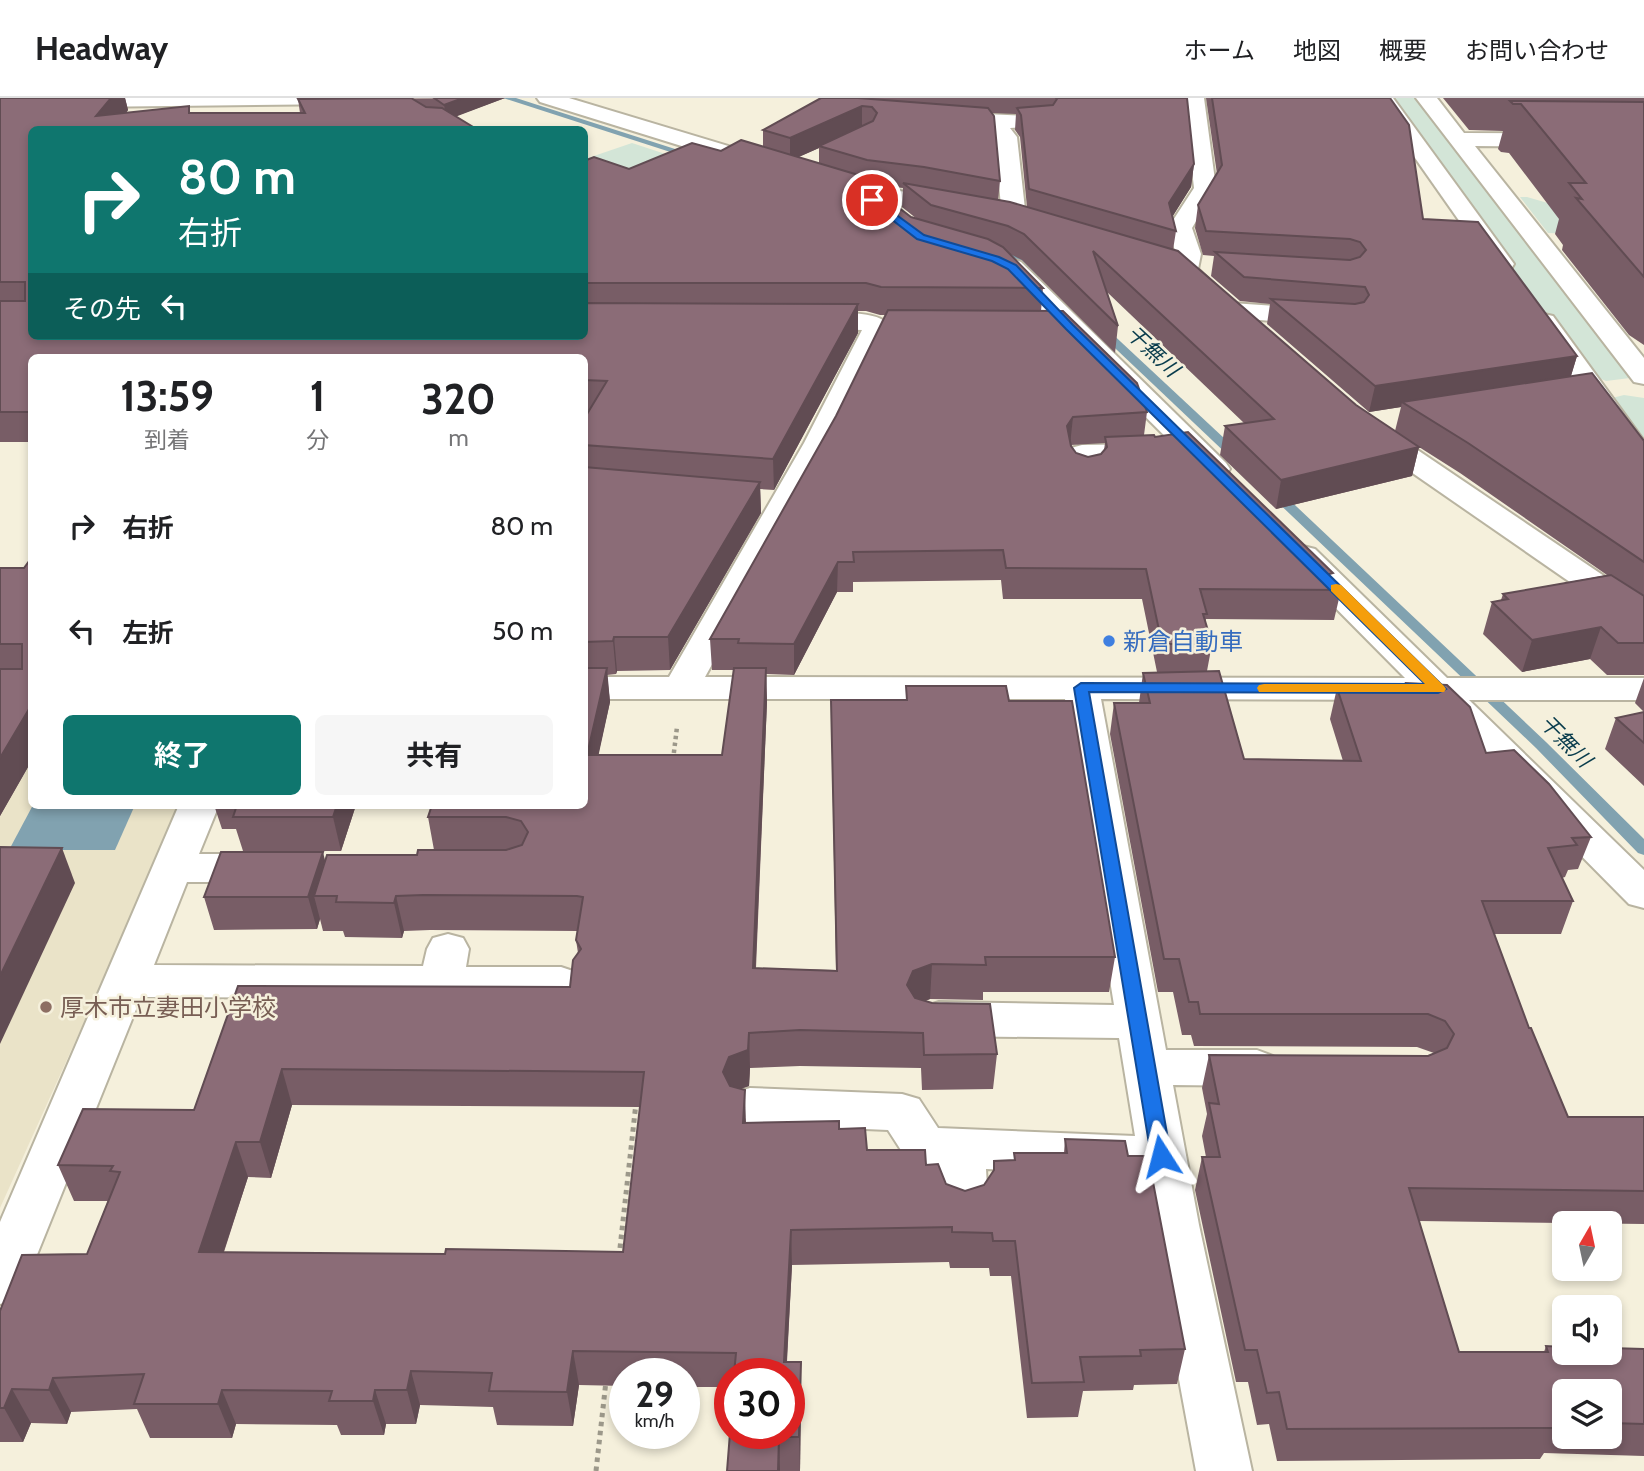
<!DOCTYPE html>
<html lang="ja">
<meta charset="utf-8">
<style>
body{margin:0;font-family:Cabin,"Noto Sans JP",sans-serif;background:#f6f6f6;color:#202124;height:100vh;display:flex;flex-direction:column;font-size:26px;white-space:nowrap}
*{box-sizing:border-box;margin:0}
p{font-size:23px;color:#757577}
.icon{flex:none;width:38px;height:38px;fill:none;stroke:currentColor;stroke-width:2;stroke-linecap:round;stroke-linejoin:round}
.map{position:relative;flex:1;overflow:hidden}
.side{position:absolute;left:28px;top:256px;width:560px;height:455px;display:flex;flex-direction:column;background:#fff;border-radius:10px;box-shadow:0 4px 10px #0003}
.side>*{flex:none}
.hud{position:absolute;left:28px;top:28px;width:560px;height:214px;border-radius:10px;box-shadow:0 4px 10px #0003;background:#0f766e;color:#fff;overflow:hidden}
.needle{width:46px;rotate:9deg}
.buttons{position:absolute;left:1552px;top:1113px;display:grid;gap:14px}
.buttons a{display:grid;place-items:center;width:70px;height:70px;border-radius:10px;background:#fff;box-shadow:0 4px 10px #0003;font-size:35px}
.speed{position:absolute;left:609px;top:1260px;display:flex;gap:14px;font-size:35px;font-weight:700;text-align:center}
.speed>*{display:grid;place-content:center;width:91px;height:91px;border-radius:50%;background:#fff;box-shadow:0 4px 10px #0003;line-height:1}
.speed small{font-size:18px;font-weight:400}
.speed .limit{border:10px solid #d22;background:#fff;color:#111}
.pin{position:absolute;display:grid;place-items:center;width:60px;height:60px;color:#fff;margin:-30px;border:4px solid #fff;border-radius:50%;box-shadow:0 2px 7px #0007}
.me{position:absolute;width:77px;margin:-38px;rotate:351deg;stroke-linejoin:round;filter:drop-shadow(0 0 5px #0008)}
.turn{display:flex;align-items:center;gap:24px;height:147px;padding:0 35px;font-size:32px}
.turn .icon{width:91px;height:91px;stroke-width:2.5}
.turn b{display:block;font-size:49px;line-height:60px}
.then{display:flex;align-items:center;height:66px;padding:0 35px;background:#0003;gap:14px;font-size:26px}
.eta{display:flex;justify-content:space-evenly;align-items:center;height:119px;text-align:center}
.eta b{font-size:42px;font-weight:700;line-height:49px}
.cta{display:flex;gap:14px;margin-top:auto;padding:14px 35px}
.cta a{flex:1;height:80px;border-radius:10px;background:#0f766e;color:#fff;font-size:28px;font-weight:700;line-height:80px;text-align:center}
.cta a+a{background:#f6f6f6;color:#202124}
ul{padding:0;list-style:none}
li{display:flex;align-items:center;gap:21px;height:105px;padding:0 35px}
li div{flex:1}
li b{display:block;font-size:26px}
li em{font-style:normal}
header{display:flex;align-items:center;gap:42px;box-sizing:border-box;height:98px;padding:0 35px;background:#fff;border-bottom:2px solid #e0e0e0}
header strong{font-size:33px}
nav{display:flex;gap:38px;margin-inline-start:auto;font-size:24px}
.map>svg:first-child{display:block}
.built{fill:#eae3c8}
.green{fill:#d3e5d7}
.water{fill:#81a2b0}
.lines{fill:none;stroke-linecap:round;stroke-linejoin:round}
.stream{fill:#81a2b0;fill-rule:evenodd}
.minor-casing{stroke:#b9b4a1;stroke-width:4}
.path-far1{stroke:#9c988a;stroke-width:4.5;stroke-dasharray:3.5 3.5;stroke-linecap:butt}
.path{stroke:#9c988a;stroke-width:5;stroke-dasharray:4.5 4.5;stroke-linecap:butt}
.minor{fill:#fff;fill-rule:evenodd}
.wall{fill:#785d66;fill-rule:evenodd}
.shaded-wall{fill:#614c53}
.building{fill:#8b6c77;stroke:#614c53;stroke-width:2;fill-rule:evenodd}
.route{fill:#1a73e8;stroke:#114b97;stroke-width:2}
.slow{fill:#f59e0b}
.shop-dot{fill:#3f7fe0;stroke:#f5f0dc;stroke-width:2.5}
.education-dot{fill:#8d6e63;stroke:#f5f0dc;stroke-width:2.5}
.labels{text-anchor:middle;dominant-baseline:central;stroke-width:5;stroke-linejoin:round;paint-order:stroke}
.far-water-label{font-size:21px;font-style:italic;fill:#093c4c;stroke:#f5f0dc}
.shop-label{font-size:24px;fill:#366cbe;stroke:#f5f0dc;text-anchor:start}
.education-label{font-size:24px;fill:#785e54;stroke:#f5f0dc;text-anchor:start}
</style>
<header>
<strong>Headway</strong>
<nav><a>ホーム</a><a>地図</a><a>概要</a><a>お問い合わせ</a></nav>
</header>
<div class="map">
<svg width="1644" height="1373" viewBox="0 0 1644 1373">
<rect width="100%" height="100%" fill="#f5f0dc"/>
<!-- built -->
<path class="built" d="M0,598H31L32,707H182L0,1110Z"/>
<!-- green -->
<g class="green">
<path d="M1389,0H1419L1632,276L1630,280L1606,283L1589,276Z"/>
<path d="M632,45L705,69L585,107V61Z"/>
<path d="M1520,99H1527L1634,130L1630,138L1548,135Z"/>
<path d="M1624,297L1644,300V346L1612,300Z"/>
</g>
<!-- water -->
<path class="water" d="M33,707H135L115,752H9Z"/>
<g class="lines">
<!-- stream -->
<g class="stream">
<path d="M503,0H516L700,59L692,61Z"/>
<path d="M994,147L1036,166L1046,177L1037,179L1028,170L990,152L989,150Z"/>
<path d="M1098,230H1106L1240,355V361H1232L1098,234Z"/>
<path d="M1275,391L1279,392L1546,644L1644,741V757L1638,755L1536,650L1271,398L1269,395Z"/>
</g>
<!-- minor casing -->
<g class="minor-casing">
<g id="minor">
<path d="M0,0H360L357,4L350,6L0,10Z"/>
<path d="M537,0H569L778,63L781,68L778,73H762L540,4Z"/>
<path d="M1184,0H1204L1216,90L1192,130L1201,156L1198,171L1228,199L1224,204C1204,209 1183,188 1172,172L1176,156L1168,130L1194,90Z"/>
<path d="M1373,0H1393L1514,166L1511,171L1502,173L1493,171Z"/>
<path d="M1416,0H1437L1464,35L1644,36V50L1475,48L1644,260V286L1634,284Z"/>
<path d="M943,14L1049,19L1053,23L1049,27L1010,30L1017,39L1026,120L1022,125H1006L1002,120L995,40L988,30L936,24L932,20L936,16Z"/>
<path d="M831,79L865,88L954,101L962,103L966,108L962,113L954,115L864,102L823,91L820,86L823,81Z"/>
<path d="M1006,159L1021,164L1226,365L1230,371L1226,377L1215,380L1204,377L997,171L994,166L997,161Z"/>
<path d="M1232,205L1320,211L1329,213L1333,219L1329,225L1320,227L1223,219L1219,213L1223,207Z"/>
<path d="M805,216C826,216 878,210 890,228L834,345L705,579L1405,580L1291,465L1287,458L1291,451L1303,448L1315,451L1447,580H1644V602H1469L1644,772V810L1629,806L1427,602L1101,601L1166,952H1257L1273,958L1280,970L1273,982L1257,988L1173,987L1199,1127L1252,1373H1196L1141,1077L986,1071L988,1106L980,1120L963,1126L946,1120L938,1106L937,1069L908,1063L888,1032L750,1026L733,1021L727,1008L733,995L750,990L902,996L919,1001L938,1030L1135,1038L1119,940L939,938L923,933L917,921L923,909L939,904L1114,907L1065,601H584V579H669L804,345L862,232L796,230L792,224L796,218Z"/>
<path d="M1544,216L1553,218L1644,343V373L1633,370L1531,224L1535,218Z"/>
<path d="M1372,325L1382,328L1644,505V530L1632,527L1362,340L1357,334L1362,328Z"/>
<path d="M1151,346L1162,349L1166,355L1162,361L1099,365L1101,376L1097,382L1086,385L1075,382L1071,376L1067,356L1071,350L1082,347Z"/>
<path d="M179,707H219L199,756H265L279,760L285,770L279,780L265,784H187L154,867L423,868L427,851L433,840L448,836L463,840L469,851L466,869H561L576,874L583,885L576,896L561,901L141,899L26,1184L18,1200L0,1206V1124Z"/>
</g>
</g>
<!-- path-far1 -->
<path class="path-far1" d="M673,662L677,629"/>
<!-- path -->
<g class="path">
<path d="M619,1159L636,1005"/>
<path d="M596,1373L606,1283"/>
</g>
<!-- minor -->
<use href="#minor" class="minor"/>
</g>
<!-- wall -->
<g class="wall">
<path d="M0,0H125L128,12L126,15L189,8L190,15H300L298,1L505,0L456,18L32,238H584V63L629,71L721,53L763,49V32L821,0H817H1187L1194,66L1191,89L1172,119L1176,133L1173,152L1356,307L1395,333L1401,309L1369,314L1267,226L1270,206L1240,203L1211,178L1214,158L1203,157L1195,130L1198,107L1217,76L1206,0H1390L1423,121L1577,258L1571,278L1644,343V577H1607L1590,561L1522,574L1483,536L1492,504L1501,502L1503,496L1607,477L1460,375L1419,349L1412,378L1276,411L1220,357L1225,328L1244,325L1107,194L1118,228L1115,255L1022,162L1010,156L1043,190L1041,213L1147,314L1144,337L1155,339L1332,482L1341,492L1334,522L1206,521L1205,524L1212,546L1207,573L1244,661L1343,663L1330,621L1337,590L1404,591L1406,585L1486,655L1591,739L1578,771L1568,772L1565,779L1562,780L1573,803L1561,836H1494L1529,930L1568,1019H1644V1126L1419,1123L1459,1254H1544L1546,1248L1644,1251V1358L1544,1355L1540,1361L1277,1363L1269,1326L1257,1327L1248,1284H1236L1195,1092L1202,1059H1206L1202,1038L1207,1016L1202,990L1209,957L1428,958L1434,955L1417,949L1194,948L1191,937H1182L1173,894H1158L1110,636L1114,605H1139L1143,575L1157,574L1142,501H1003L1001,482L853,484V494H837L794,577L766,576L767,604L756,870L836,872L831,602H906V588L1009,603L1115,859L1109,894H983V902L930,901L925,903L997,956L993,991L922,992L921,970L800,968L750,970L749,988L740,991L746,1025L839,1031L867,1052L926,1067L946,1086L965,1093L984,1087L993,1074L994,1063L1014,1062V1055H1064L1065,1041L1128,1058L1185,1251L1177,1286L1134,1287L1133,1292L1083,1293L1078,1319L1027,1320L1011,1178H990L989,1170H950L949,1164L792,1167L787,1264L801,1299L800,1373H727L789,1276H730V1289H684V1276H625V1288L579,1287L573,1328L497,1327L493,1309L420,1307L416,1326H386L384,1337H341L337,1327L236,1326L232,1340H150L137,1311L71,1314L67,1326L31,1325L23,1344H0V1213L87,1156L108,1103H74L58,1067L194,1012L238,888L570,889L578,855L576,842L578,833L430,832L404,833L402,840L345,839L343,833H323L320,821L317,831L214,832L204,799L325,764L417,757L434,752L428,719L584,707V321L590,312H584V259H32V344H0ZM992,15L1016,16L1015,32L1020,39L1027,109L998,102L1000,83ZM819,50V66L798,59ZM867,86L903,90L902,109L917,121L911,119ZM858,213H866L880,217H886L836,318L710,541L712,572H734L722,657H598L610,604L607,577L616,576L617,573L670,572L761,415L760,391L774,392L858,235ZM1105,345L1104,352L1101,356L1088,359L1076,355L1071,347ZM292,1007L640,1009L623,1154L445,1156L224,1154L248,1079L271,1080ZM1564,1293H1610V1339H1564Z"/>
<path d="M1443,0H1644V247L1629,237L1562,152L1563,147L1555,136L1559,121L1509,55L1501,54L1498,51L1503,33L1469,32Z"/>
<path d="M32,459V662L0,718V470H24Z"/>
<path d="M1644,580V688L1605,651L1616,620L1644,614L1635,605Z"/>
<path d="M214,707H356L341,753H243L236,731H222Z"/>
</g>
<!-- shaded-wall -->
<g class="shaded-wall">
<path d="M111,0H125L128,12L112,32L96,18Z"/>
<path d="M463,0H505L447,22L444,7Z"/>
<path d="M862,8V31L819,48V50L790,63V40Z"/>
<path d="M1194,66L1191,89L1166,129L1169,105Z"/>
<path d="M858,206V235L774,392L773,361Z"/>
<path d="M1577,258L1569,284L1402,304L1401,309L1369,314L1375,288Z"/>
<path d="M1073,319L1070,347L1067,328Z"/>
<path d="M1419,349L1412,378L1276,411L1281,382Z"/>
<path d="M760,384L761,415L670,572L668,539Z"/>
<path d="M838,464L837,494L794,577V546Z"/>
<path d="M1601,529L1590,561L1522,574L1532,542Z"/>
<path d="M614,539L617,573L616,576L613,543Z"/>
<path d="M607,570L610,604L591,692L587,657Z"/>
<path d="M766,570L767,604L754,905L753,870Z"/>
<path d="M32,606V662L0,718V660Z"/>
<path d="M337,707H356L341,753L333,719Z"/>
<path d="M62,750L75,785L0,946V878Z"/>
<path d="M323,754L331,787L314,798L320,821L317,831L308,799Z"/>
<path d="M396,798L404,833L402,840L394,805Z"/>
<path d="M932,866L930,901L912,908L907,887L913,873Z"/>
<path d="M749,935L750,970L749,988L731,994L723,974L729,959Z"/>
<path d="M282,971L292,1007L271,1080L260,1044Z"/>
<path d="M745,992L746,1028L743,1025Z"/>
<path d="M236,1044L248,1079L212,1189L199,1154Z"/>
<path d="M791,1132L792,1167L786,1276L784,1264Z"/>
<path d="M573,1253L579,1287L573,1328L567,1294Z"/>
<path d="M801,1264V1299L800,1373L799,1339Z"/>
<path d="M411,1273L420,1307L416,1326L407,1292Z"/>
<path d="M53,1280L71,1314L67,1326L49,1292Z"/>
<path d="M12,1291L31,1325L23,1344L4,1310Z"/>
<path d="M222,1292L236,1326L232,1340L218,1306Z"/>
<path d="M375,1292L386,1326L384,1337L373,1303Z"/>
<path d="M779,1339L780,1373H778Z"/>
</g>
<!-- building -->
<g class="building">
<path d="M0,0H111L96,18L189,8V15H305L298,1L411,0L426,9L442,10L478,32H32V238H584V205L858,206L773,361L584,347V321L607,283L584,282V259H392L391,258L382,259H32V314H0V203H25V184H0Z"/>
<path d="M434,0H463L444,7Z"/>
<path d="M821,0H858L988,10L994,18L1000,83L924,69L867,62L819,48L873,23L877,15L872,9L862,8L790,40L763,32Z"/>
<path d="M1056,0H1187L1194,66L1169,105L1176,133L1029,91L1021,17L1017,10L1053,7L1057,1Z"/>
<path d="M1212,0H1390L1409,27L1423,121L1478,124L1577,258L1375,288L1271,201L1355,206L1364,204L1369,197L1365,189L1244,179L1215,154L1350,162L1360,159L1366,152L1360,144L1350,141L1206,133L1198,107L1222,67Z"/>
<path d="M1510,3L1644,4V179L1576,100L1582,101L1569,85H1586L1521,6H1513Z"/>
<path d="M741,42L855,76L911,119L988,141L1003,149L1043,190L881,189L866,185H584V63L594,59L629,71L692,45L721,53Z"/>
<path d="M903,85L1010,104L1178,153L1356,307L1419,349L1281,382L1225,328L1274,321L1093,153L1118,228L1024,136L1008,128L931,107Z"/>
<path d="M888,212L1063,213L1137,285L1147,314L1073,319L1067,328L1071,348L1076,355L1088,359L1101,356L1107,349L1105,339L1154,337L1155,339L1188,334L1333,475L1326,477L1341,492L1200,491L1207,516H1203L1212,546H1162L1146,471L1006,470L1003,452L853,454L854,464H838L794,546L738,545L739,541H710L836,318Z"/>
<path d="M1592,275L1644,343V464L1468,345L1402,304Z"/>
<path d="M584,369L760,384L668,539H614L613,543L584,544Z"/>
<path d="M32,459V606L0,660V571H22V546H0V470H24Z"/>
<path d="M1611,477L1644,498V545H1618L1601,529L1532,542L1492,504L1508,501L1503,496Z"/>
<path d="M584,570H607L587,657H722L734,570H766L753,870L837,873L831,602H907L906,588H1006L1009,603H1072L1115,859H985L986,867L932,866L913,873L907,887L915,900L932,905L990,906L997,956L924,957L923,935L800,932L749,935L748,952L729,959L723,974L730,988L745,992L743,1025L839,1023V1031L865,1030L867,1052H925L926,1067L938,1066L946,1086L965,1093L984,1087L994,1072V1063L1015,1062L1014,1055H1067L1065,1041L1125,1043L1128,1058H1148L1185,1251L1140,1252L1141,1258L1080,1259L1084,1284L1032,1285L1015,1143H993L992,1135L952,1134V1129L791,1132L784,1264H801L799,1339H779L778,1373H727L730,1335H789V1276H734L736,1255L573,1253L567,1294L489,1293L492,1275L411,1273L407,1292H375L373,1303H329L332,1293L222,1292L218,1306H134L144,1276L53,1280L49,1292L12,1291L4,1310H0V1213L22,1157L87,1156L120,1074L110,1073L113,1068L58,1067L83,1011L194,1012L238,888L570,889L573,862L581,851L576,842L583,799L577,798L423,797L396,798L394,805L336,804L337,798H314L327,757H417L418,752H506L522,747L528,734L521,723L506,719H428L432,707H584ZM282,971L644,974L623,1154L446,1151L445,1156L199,1154L236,1044H260Z"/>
<path d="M1219,573L1244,661L1361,663L1337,590L1408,591L1406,585L1447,587L1470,609L1486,655L1514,652L1549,686L1591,739L1572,740L1577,747L1548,750L1573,803H1482L1529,930H1531L1568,1019H1644V1093L1409,1090L1459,1254H1548L1546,1248L1564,1249V1255H1610V1250L1644,1251V1326L1610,1325V1293H1564V1323H1554L1557,1330L1287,1331L1279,1294L1267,1295L1257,1252H1245L1202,1059H1220L1209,1005L1219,1006L1209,957L1428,958L1447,950L1454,936L1445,923L1428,916H1200L1198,904H1189L1179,861H1164L1114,605H1150L1143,575Z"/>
<path d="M1644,614V645L1616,620Z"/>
<path d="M237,707H337L333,719H233Z"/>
<path d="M0,749L62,750L0,878Z"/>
<path d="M221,754H323L308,799H204Z"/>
</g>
<!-- route -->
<path class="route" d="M872,99L924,137L999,159L1016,167L1073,227L1446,591L1438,595L1089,594L1171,1058L1168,1063L1161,1066L1154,1063L1151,1058L1074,590L1081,585L1425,586L1066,231L1008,171L992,163L917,141L869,104L867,102Z"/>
<!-- slow -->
<path class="slow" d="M1336,486L1341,487L1444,588L1446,591L1444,594H1259L1257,590L1259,587L1264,586H1425L1331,493V487Z"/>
<!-- markers -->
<circle class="shop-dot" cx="1109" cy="543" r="7"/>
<circle class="education-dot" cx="46" cy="909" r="7"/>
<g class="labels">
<!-- far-water labels -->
<g class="far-water-label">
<text transform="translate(1153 253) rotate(43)">干無川</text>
<text transform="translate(1566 643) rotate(45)">干無川</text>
</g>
<!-- shop labels -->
<g class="shop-label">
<text x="1123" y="543">新倉自動車</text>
</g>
<!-- education labels -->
<g class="education-label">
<text x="60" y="909">厚木市立妻田小学校</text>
</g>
</g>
</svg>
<div class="buttons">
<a><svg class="needle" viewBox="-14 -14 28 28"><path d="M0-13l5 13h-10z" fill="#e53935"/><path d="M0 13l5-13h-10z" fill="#757577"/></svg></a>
<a><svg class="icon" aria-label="sound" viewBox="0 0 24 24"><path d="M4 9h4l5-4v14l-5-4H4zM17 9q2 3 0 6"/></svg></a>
<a><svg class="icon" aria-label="layers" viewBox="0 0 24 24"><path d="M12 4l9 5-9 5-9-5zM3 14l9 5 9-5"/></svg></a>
</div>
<div class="speed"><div>29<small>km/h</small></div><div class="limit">30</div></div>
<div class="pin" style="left:872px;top:102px;background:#d93025"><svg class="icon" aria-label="arrive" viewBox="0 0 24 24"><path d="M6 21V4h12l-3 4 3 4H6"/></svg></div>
<svg class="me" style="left:1161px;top:1058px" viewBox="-20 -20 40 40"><path d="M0-17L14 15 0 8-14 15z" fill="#1a73e8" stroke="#fff" stroke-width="4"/></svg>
<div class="hud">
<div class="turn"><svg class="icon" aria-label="right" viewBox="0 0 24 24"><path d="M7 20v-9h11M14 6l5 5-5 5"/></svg><div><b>80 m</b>右折</div></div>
<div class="then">その先<svg class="icon" aria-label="left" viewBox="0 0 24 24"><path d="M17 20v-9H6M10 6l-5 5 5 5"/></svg></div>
</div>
<section class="side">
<div class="eta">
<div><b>13:59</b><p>到着</p></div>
<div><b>1</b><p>分</p></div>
<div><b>320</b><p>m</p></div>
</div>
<ul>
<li><svg class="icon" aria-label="right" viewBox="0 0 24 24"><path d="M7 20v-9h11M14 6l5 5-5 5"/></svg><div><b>右折</b></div><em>80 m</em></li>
<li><svg class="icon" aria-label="left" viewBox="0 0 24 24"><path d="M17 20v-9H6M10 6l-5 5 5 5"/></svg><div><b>左折</b></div><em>50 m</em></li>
</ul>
<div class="cta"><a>終了</a><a>共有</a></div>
</section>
</div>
